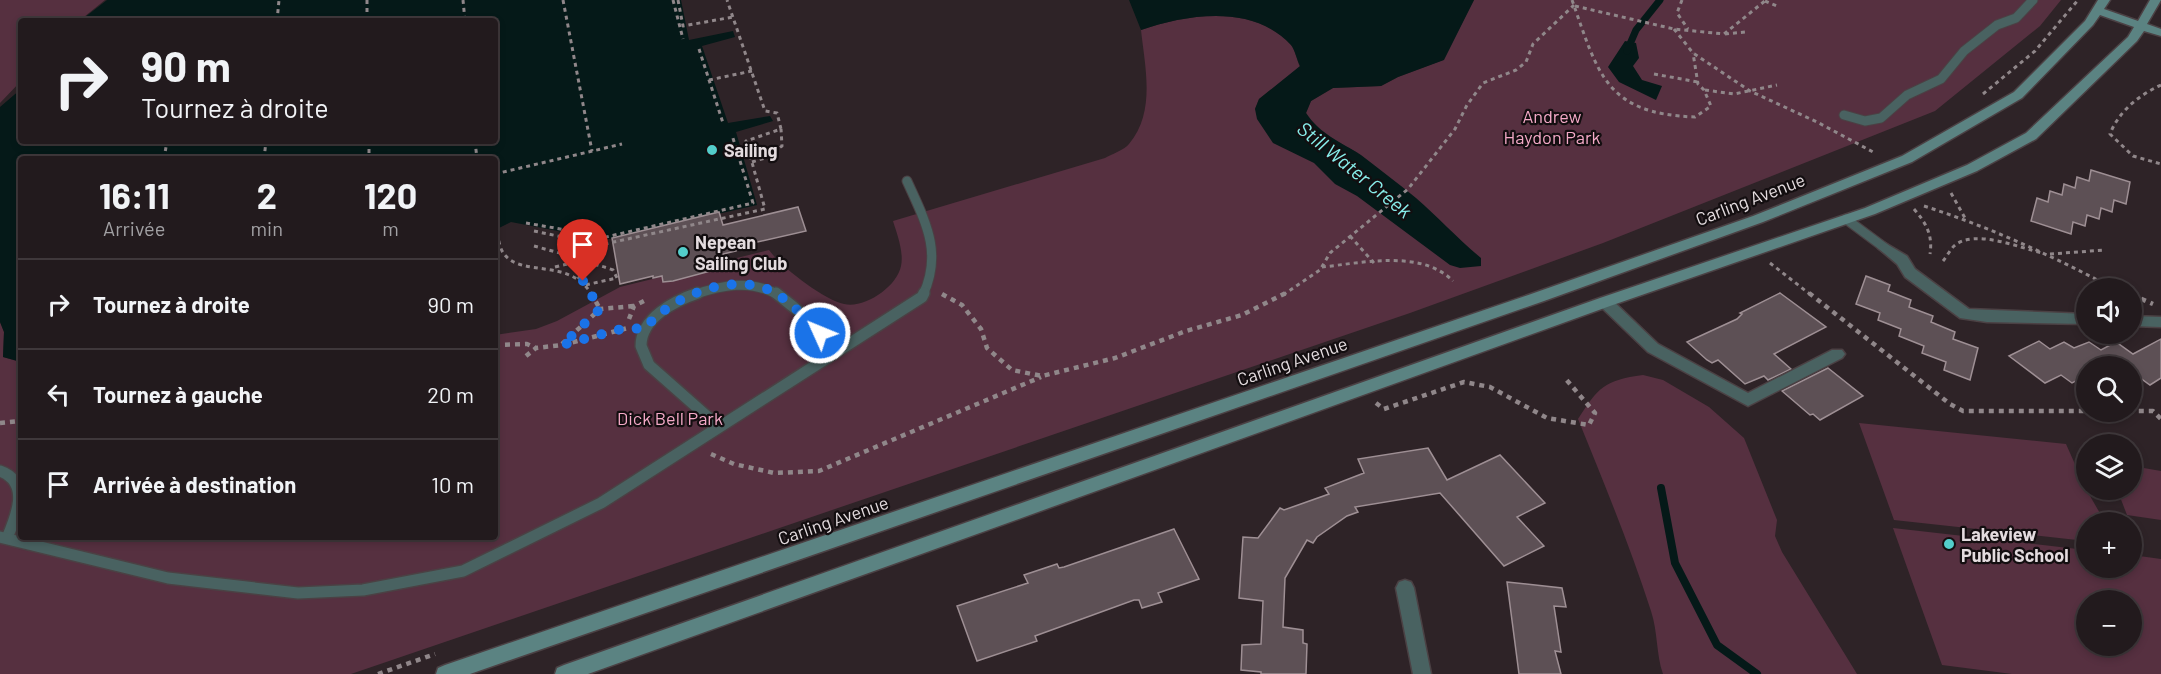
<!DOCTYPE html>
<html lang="fr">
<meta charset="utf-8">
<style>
body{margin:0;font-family:Barlow,sans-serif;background:#2e272a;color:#f1f3f6;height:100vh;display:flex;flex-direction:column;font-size:22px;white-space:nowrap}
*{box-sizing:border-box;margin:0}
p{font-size:20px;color:#a2a1a4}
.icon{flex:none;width:33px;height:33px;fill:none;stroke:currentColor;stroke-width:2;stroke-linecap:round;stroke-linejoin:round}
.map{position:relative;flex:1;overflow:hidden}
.details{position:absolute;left:18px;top:156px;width:480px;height:384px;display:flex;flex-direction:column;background:#221a1d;border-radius:6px;box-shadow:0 3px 9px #0003,0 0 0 2px #3f383b}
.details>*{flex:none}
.banner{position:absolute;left:18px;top:18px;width:480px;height:126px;border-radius:6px;box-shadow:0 3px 9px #0003,0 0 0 2px #3f383b;background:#221a1d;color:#f1f3f6;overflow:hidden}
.controls{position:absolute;left:2076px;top:278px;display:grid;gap:12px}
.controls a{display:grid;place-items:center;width:66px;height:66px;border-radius:50%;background:#221a1d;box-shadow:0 3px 9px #0003,0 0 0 2px #3f383b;font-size:30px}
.pin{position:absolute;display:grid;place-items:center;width:51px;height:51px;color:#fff;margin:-62px -26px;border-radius:50% 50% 50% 0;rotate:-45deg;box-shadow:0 0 6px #0007}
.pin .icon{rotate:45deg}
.me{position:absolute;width:66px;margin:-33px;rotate:314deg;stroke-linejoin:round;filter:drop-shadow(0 0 4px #0008)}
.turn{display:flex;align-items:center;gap:21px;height:126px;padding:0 24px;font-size:27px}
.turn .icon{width:78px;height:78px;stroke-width:2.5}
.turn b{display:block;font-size:42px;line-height:51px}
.eta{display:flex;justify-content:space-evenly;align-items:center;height:102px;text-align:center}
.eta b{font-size:36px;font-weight:700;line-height:42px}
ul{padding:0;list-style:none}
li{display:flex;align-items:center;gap:18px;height:90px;padding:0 24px;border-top:2px solid #3f383b}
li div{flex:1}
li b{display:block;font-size:22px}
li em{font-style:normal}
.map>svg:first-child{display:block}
.green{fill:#563040;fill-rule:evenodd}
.water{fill:#051918}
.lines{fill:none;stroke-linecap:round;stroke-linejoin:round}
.stream-far1{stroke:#051918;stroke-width:7}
.stream{stroke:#051918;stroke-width:8}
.building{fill:#5d5055;stroke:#9e8f94;stroke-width:1.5}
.lane-far1-casing{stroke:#4b4144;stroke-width:11}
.lane-casing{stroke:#4b4144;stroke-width:14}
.street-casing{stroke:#4b4144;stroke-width:3}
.secondary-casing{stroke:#4b4144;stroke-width:3}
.path-far1{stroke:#90878a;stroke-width:3;stroke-dasharray:4 4;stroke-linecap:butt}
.path{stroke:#90878a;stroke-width:4.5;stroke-dasharray:5 5;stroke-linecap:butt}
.lane-far1{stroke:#496261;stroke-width:9}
.lane{stroke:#496261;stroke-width:11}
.street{fill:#496261;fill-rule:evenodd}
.secondary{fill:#5b8382;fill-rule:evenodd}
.route{stroke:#1a73e8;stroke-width:10;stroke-dasharray:0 18}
.poi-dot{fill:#53cdca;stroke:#130e10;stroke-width:2}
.labels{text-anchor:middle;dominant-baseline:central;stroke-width:4.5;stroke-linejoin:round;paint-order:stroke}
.park-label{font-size:18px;fill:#f5aac8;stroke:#130e10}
.poi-label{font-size:18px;font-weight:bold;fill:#e4dcdf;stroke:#130e10;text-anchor:start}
.street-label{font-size:18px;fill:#e4dcdf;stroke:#130e10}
.water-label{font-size:20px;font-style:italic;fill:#87edea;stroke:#130e10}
</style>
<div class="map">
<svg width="2161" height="674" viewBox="0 0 2161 674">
<rect width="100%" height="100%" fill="#2e2327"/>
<!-- green -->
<g class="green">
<path d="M0,0H105L79,21H21V81L0,103Z"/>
<path d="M1474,0H2061L2040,26L1935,111L1603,243L1410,313L351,674H0V322L4,332L3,357L21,362V537H495V335L536,329L557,321L620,287L769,250C780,266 824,300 844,304C864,309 897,287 901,266C904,252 897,234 893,221L1105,158C1112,154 1124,150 1129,144C1156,112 1145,67 1141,30C1187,14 1254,4 1291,45C1295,50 1297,60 1300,67L1259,99L1255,109L1358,153C1339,143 1318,131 1306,113L1311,101L1333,88L1381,86L1398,77L1443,60Z"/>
<path d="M1643,375L1663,380L1709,407L1744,438L1777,520L1775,536L1782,552L1857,674H1663C1656,654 1658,632 1651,611C1630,546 1604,483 1578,419C1598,388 1604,380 1643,375Z"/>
<path d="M1859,423L2066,444L2086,489L2105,522H2086V541L1894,520Z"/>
<path d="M2132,466L2161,471V520L2127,515L2117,489H2132Z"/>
<path d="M1893,528L2086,550V567H2132V555L2161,559V674H2012L1942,665ZM2086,600H2132V645H2086Z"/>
</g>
<!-- water -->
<g class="water">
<path d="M107,0H681L689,40L733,31L735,37L702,46L728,123L770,116L773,121L736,132L757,205L605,240L511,222L495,230V159H21V362L3,357L4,332L0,322V107L21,89V141H495V21H80Z"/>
<path d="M1129,0H1474L1444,60L1398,77L1381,86L1333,88L1311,101L1306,113C1319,134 1341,142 1361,155C1379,169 1398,183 1416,198C1438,217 1458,239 1481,258V266L1460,268L1450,265L1357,196L1335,184L1314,163L1273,143L1257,119L1255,109L1259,99L1300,66C1297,60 1295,50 1291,45C1253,4 1188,14 1141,30Z"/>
<path d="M1625,41L1636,43L1639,58L1633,66L1642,80L1662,86L1656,100L1619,82L1608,67Z"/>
</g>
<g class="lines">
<!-- stream-far1 -->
<path class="stream-far1" d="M1627,51L1636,30L1660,0"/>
<!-- stream -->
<path class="stream" d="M1661,488L1675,563L1717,645L1757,674"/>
</g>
<!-- building -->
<g class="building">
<path d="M2091,170L2130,182L2126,204L2114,200L2112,212L2101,208L2099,219L2087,215L2085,226L2073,222L2071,234L2031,221L2037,198L2048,202L2050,191L2062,195L2064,184L2075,188L2077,177L2089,181Z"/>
<path d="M798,207L806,231L735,247L736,251L723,254L725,261L716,263L718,269L673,281L663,282L662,276L653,278V276L620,284L612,238L719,212L723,225Z"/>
<path d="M1866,276L1890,285L1888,291L1911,300L1909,307L1933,316L1931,322L1955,332L1953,339L1978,348L1970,380L1944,370L1946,362L1922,353L1924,346L1899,336L1901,329L1878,320L1880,313L1856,304Z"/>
<path d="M1780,293L1826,327L1774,354L1791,369L1768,380L1764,376L1745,384L1718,360L1712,363L1707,360L1687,342L1737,319L1742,314L1740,313Z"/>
<path d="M2161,339V378L2150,385L2132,372V366H2086V376L2072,383L2061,375L2045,383L2009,356L2039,341L2050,349L2064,342L2074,348L2089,342L2101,350L2116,342L2133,354Z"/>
<path d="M1828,368L1863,396L1820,420L1813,414L1810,415L1782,391Z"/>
<path d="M1428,448L1447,480L1500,455L1545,503L1517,517L1544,546L1504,566L1440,493L1355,507L1358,512L1347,516L1317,537L1313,543L1307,540L1285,578L1283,627L1303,630V643L1307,644L1306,674H1261V672L1241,670L1242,645L1261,644L1263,601L1239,598L1243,537L1258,538L1280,508L1284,510L1329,494L1325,488L1364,473L1358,459Z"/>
<path d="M1174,529L1199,579L1158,593L1162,602L1142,608L1139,600H1134L1035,636L1037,641L977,661L957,606L1028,583L1024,575L1057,564L1059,568L1064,567Z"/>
<path d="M1507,582L1562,588L1566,607L1554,606L1561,652L1555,651L1561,674H1519Z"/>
</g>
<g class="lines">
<!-- lane-far1 casing -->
<g class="lane-far1-casing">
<g id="lane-far1">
<path d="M1844,115L1865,121L1881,118L1907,95L1941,79L1964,51L1997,25L2016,18L2033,0"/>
<path d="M907,181C925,221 943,252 923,295"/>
<path d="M1846,219L1885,248"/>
<path d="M693,295C722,285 751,279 778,295"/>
</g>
</g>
<!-- lane casing -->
<g class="lane-casing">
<g id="lane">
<path d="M698,293C674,301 641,318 641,346L649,365L718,426"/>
<path d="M776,293L801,313L837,349"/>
<path d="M0,471C31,482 16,517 7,538"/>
<path d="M0,537L168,578L298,593L363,590L463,571L601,503L922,297L924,293"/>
</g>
</g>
<!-- street casing -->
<g class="street-casing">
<g id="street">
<path d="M1885,243L1907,256L1915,269L1969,309L2086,314V324L1987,322L1960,318L1905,277L1897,264L1878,248Z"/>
<path d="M1605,297L1610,298L1658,344L1748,393L1832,350H1842L1845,354L1842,358L1748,406L1648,352L1600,306L1598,302Z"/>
<path d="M2132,316L2161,317V327L2132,326Z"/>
<path d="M1405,580L1411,582L1414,588L1431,674H1413L1396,588L1399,582Z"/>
</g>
</g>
<!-- secondary casing -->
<g class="secondary-casing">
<path id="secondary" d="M2098,0H2110L2104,9L2138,21L2150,0H2161L2147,24L2161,29V36L2144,31L2137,41L2036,139L1977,171L1875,214L1610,306L588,674H555L557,668L564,665L1600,298L1865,208L1967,165L2026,133L2128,37L2134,27L2100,15L2093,25L2022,98L1912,162L1763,222L1544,301L470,674H436L438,668L445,665L1534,293L1753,216L1902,156L2014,92L2085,21Z"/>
</g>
<!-- path-far1 -->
<g class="path-far1">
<path d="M367,0V21"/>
<path d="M463,0L465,21"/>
<path d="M563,0L592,151"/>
<path d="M673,0L683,39"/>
<path d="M678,0L683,26L733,17"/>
<path d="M1572,0C1598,73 1605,114 1695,117L1711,106L1704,90L1698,84L1693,53"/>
<path d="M1682,0L1677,13L1688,29"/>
<path d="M1765,1L1777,6"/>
<path d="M1575,6L1674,29L1724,34L1766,0"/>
<path d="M187,18V21"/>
<path d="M277,21L279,0"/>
<path d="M1674,29L1693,53L1750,91L1817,122L1875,153"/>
<path d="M1725,34L1746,32"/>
<path d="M699,49L723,123"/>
<path d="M1654,74L1698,82"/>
<path d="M709,80L752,71"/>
<path d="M2161,85C2139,95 2119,111 2110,134L2133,156L2161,164"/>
<path d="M1705,90L1734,94L1777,85"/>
<path d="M1983,94L2035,51L2078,0"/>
<path d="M369,141V159"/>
<path d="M475,141L477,159"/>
<path d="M164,159L167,141"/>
<path d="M264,159L266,141"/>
<path d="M752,162L765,158L782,146L781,129"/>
<path d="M495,174L622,144"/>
<path d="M1951,193L1965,218"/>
<path d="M1924,206C1992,228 2050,255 2113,288"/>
<path d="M1914,209C1926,223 1933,235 1930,254"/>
<path d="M495,217C498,228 497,245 504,254C522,278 570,257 592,295"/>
<path d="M526,223L606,237L753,203L732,135"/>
<path d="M534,231L600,245L765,209L746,141L781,129L777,113L765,111L727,0"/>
<path d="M1350,236L1374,263"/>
<path d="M534,246L574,257L575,261"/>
<path d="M2050,254L2105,250"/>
<path d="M1943,261C1947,256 1950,250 1954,246C1974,228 2020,248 2042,253"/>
<path d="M1770,263L1811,295"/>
<path d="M555,267C577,261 592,262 613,270L617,278L585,285"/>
<path d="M1322,267C1362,263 1421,249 1453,281"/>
<path d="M578,279L600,245"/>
<path d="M1283,295L1320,270L1330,253L1408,189L1455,129L1467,105L1483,83L1516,70L1526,62L1533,44L1574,5"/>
</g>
<!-- path -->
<g class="path">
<path d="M591,293L600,309"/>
<path d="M1809,293L1950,404L1963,411H2153L2161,419"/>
<path d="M942,294L962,305L981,329L987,348L1012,370L1042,376L1115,358L1186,331L1242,315L1286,293"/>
<path d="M2132,295L2153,304"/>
<path d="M629,319L634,306L644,301"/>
<path d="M562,344L600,309L634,306"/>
<path d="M495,345L527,344L536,348"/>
<path d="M526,356L536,348L562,345L628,328"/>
<path d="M1376,403L1384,409L1464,382L1490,387L1547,418L1589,425L1595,413L1564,377"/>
<path d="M0,423L21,421"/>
<path d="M711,454L734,464L774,473L819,471L1041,377"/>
<path d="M378,674L435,654"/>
</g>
<!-- lane-far1 -->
<use href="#lane-far1" class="lane-far1"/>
<!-- lane -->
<use href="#lane" class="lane"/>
<!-- street -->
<use href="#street" class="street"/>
<!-- secondary -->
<use href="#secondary" class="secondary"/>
</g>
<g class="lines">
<!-- route -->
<path class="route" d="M583,281L600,309L562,345L625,328L644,329C649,324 655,317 661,313C689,290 741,273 775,293C792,303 806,319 820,333"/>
</g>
<!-- markers -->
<g class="poi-dot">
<circle cx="712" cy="150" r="6"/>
<circle cx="683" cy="252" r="6"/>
<circle cx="1949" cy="544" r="6"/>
</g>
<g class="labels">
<!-- park labels -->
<g class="park-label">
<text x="1552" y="116">Andrew<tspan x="1552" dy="21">Haydon Park</tspan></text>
<text x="670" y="418">Dick Bell Park</text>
</g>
<!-- poi labels -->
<g class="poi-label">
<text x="724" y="150">Sailing</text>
<text x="695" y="242">Nepean<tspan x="695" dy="21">Sailing Club</tspan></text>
<text x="1961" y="534">Lakeview<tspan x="1961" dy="21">Public School</tspan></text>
</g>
<!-- street labels -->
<g class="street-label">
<text transform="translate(1750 199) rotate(-21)">Carling Avenue</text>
<text transform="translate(1292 361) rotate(-19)">Carling Avenue</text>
<text transform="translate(833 520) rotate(-19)">Carling Avenue</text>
</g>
<!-- water labels -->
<g class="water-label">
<text transform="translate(1355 169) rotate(39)">Still Water Creek</text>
</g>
</g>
</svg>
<div class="controls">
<a><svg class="icon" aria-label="sound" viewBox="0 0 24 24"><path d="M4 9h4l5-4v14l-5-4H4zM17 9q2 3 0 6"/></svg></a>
<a><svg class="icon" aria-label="search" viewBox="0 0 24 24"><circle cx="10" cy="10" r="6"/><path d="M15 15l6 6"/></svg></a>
<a><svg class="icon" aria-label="layers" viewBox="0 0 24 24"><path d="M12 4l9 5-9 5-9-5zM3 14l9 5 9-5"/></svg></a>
<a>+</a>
<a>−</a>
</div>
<div class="pin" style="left:583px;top:281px;background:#d93025"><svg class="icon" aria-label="arrive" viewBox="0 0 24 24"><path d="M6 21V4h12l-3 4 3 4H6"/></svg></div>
<svg class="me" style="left:820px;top:333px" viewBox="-20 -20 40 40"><circle r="17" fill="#1a73e8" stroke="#fff" stroke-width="3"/><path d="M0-11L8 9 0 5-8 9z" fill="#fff"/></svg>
<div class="banner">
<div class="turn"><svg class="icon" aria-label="right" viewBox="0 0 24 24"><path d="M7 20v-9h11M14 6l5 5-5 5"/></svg><div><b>90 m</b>Tournez à droite</div></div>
</div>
<section class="details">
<div class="eta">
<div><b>16:11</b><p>Arrivée</p></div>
<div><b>2</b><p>min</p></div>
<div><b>120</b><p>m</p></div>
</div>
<ul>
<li><svg class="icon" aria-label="right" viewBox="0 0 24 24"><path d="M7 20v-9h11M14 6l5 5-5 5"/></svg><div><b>Tournez à droite</b></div><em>90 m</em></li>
<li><svg class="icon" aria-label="left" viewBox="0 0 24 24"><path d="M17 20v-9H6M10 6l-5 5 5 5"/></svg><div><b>Tournez à gauche</b></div><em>20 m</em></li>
<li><svg class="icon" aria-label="arrive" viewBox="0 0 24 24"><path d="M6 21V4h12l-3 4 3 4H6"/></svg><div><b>Arrivée à destination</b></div><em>10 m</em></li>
</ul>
</section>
</div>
